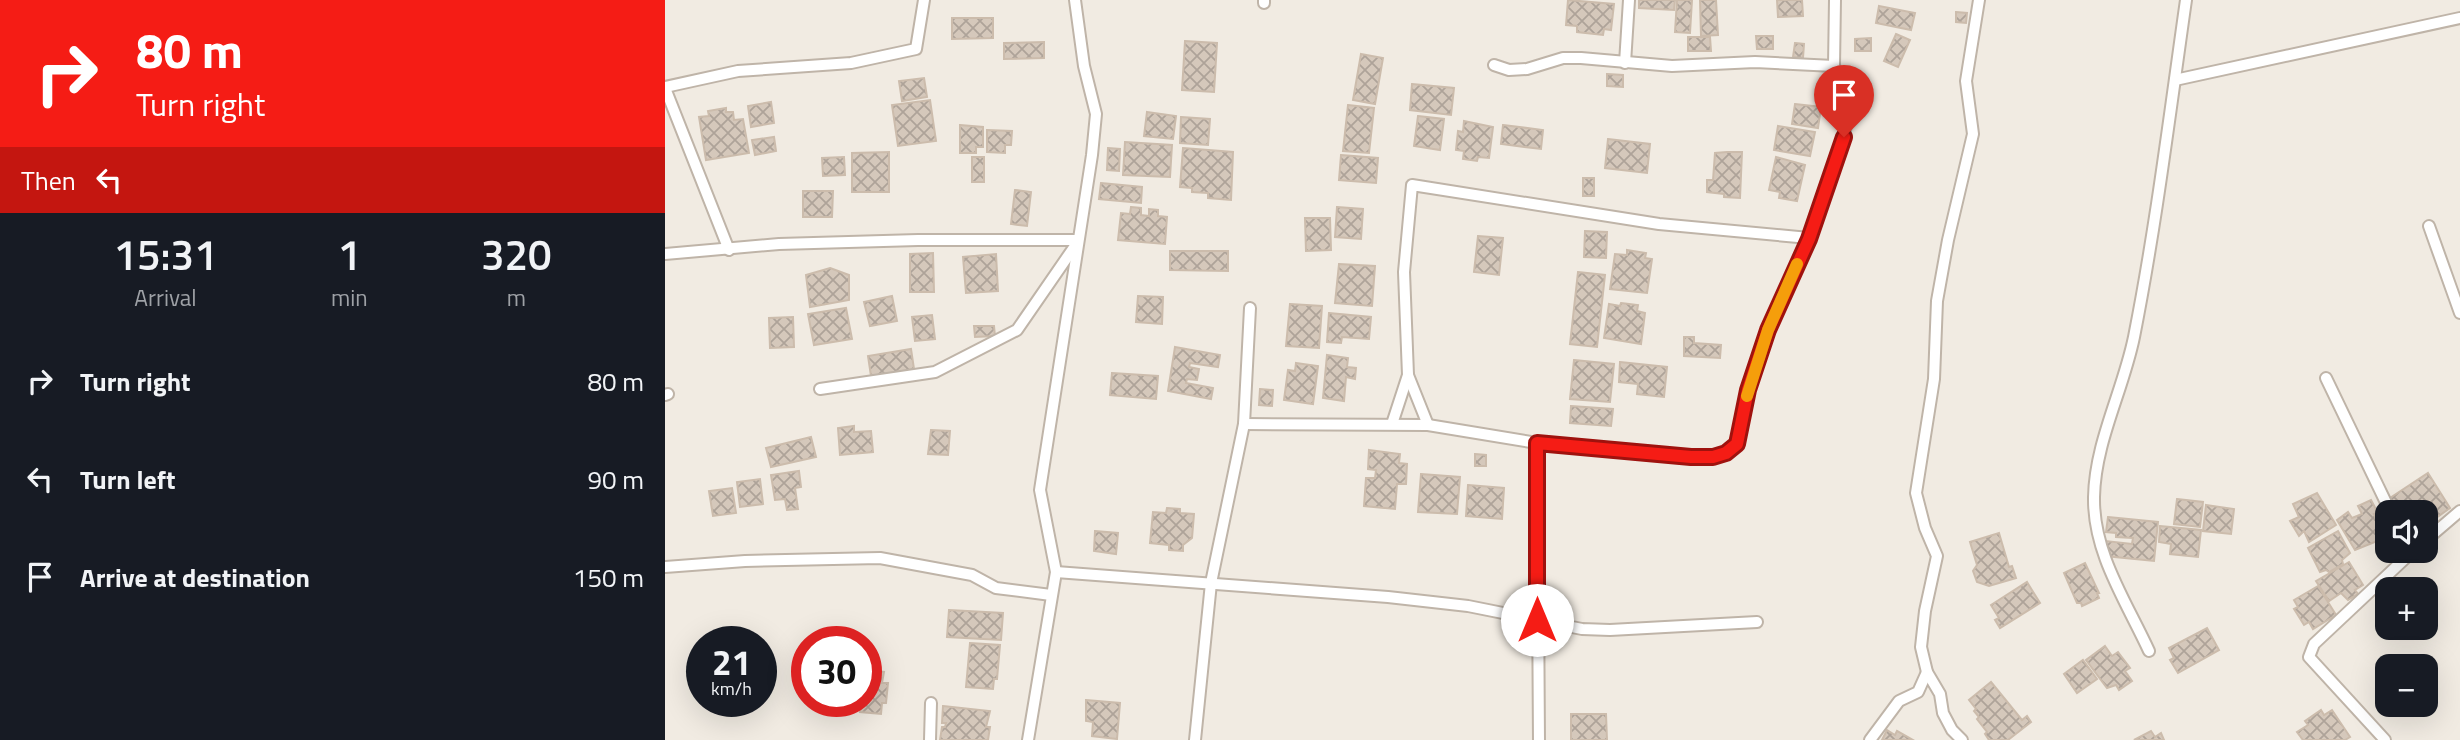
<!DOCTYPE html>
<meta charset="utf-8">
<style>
body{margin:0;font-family:"Titillium Web",sans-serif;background:#20242c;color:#f1f3f6;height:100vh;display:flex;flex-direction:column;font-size:26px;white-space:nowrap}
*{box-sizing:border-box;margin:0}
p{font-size:23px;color:#9ea1a6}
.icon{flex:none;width:38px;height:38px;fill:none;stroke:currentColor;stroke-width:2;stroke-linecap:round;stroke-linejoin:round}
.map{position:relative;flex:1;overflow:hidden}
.panel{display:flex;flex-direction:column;background:#171b24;width:665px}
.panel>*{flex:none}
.hud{background:#f51c15;color:#fff;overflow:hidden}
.controls{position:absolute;left:1710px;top:500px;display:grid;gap:14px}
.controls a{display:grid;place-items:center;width:63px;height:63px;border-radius:14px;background:#171b24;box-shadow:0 7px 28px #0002;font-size:35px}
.speed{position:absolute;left:21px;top:626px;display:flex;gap:14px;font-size:35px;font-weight:700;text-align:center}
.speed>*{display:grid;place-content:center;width:91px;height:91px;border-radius:50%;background:#171b24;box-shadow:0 7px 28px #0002;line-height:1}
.speed small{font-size:18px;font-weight:400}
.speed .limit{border:10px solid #d22;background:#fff;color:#111}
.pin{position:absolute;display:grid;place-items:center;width:60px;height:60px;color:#fff;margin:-72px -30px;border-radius:50% 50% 50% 0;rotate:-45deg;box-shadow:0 0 7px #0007}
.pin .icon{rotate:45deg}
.me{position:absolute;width:77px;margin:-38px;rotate:0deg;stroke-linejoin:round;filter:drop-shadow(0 0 5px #0008)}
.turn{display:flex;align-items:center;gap:24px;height:147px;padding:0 21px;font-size:32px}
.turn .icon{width:91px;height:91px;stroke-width:2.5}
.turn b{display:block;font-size:49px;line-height:60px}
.then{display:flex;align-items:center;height:66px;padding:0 21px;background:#0003;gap:14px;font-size:26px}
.eta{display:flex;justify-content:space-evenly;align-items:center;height:119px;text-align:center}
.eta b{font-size:42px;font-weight:600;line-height:49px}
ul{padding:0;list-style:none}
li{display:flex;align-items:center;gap:21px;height:98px;padding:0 21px}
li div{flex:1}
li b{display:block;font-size:26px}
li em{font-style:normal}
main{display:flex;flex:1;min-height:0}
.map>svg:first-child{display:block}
.building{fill:url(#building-cross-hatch);stroke:#ccbcac;stroke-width:2}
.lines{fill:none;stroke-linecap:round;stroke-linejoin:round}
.minor-casing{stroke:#bfb4a8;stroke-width:14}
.minor{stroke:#fff;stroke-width:10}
.route-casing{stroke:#9f120e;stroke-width:18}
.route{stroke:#f51c15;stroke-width:12}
.slow{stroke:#f59e0b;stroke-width:12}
</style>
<main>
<section class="panel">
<div class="hud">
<div class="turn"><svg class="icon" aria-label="right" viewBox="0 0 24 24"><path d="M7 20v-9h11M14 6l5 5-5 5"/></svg><div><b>80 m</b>Turn right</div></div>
<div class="then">Then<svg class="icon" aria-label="left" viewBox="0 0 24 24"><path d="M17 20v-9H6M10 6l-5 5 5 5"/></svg></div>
</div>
<div class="eta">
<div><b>15:31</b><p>Arrival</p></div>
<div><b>1</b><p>min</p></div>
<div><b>320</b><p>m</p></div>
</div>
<ul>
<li><svg class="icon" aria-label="right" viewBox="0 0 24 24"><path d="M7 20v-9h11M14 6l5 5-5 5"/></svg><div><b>Turn right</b></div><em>80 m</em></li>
<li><svg class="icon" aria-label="left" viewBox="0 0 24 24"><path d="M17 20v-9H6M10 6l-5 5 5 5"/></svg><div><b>Turn left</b></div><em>90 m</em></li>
<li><svg class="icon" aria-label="arrive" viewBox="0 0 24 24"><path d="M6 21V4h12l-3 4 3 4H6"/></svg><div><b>Arrive at destination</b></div><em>150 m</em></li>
</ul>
</section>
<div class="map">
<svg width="1795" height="740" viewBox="0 0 1795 740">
<defs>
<pattern id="building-cross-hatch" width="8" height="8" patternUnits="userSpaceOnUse" patternTransform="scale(1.75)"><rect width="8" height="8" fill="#d5c8bb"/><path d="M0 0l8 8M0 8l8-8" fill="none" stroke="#aea399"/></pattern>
</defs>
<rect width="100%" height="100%" fill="#f1ebe2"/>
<!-- building -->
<g class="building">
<path d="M903,0L949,4L946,30L939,29L938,35L912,32V26L901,25Z"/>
<path d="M974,0H1010L1009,10L974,8Z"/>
<path d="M1012,0H1027L1025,33L1010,32Z"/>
<path d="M1035,0H1051L1053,35L1036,36Z"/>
<path d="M1112,0H1137L1138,16L1113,17Z"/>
<path d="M1214,6L1250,13L1246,30L1211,23Z"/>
<path d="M1291,12L1302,13L1301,23L1291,22Z"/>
<path d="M287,18H328V38L287,39Z"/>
<path d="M1231,34L1245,40L1233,67L1219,61Z"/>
<path d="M1091,36H1108V49H1092Z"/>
<path d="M1023,37H1045L1046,51H1023Z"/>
<path d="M1206,38V51H1190V39Z"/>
<path d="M520,41L552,43L549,92L517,90Z"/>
<path d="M379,42V58L339,59V43Z"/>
<path d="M1130,43L1139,44L1138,58L1128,57Z"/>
<path d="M696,54L718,58L710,104L688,100Z"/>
<path d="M942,74L958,75V87L942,86Z"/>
<path d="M259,78L262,97L237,101L234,81Z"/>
<path d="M747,84L789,88L786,115L745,110Z"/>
<path d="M265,100L271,141L233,146L227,105Z"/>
<path d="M106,102L109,123L86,127L83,106Z"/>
<path d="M1130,104L1156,107L1153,128L1127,124Z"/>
<path d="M683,105L709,108L704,153L678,151Z"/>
<path d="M61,108V112H68L69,120L78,119L84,153L41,160L34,117L44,116L43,111Z"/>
<path d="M482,112L511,116L508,139L479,136Z"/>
<path d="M753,116L779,119L775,150L749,146Z"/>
<path d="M516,117L545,119L543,145L515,143Z"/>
<path d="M799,121L828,127L824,158L813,157L812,161L798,159L799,151L791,150L793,131L798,132Z"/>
<path d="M295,125L318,127V147H311V153H295Z"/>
<path d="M838,125L878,130L876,149L836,144Z"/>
<path d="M1113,126L1150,132L1145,156L1109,150Z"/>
<path d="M322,130L347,131L346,145H340V153L322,152Z"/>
<path d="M109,137L111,151L90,155L87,140Z"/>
<path d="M943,139L985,144L982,173L940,168Z"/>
<path d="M460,142L507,145L505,177L458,175Z"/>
<path d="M443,148L455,149L454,171L442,170Z"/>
<path d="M518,148L568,152L566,200L543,198V193L527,192V188L515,187Z"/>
<path d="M224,152V192H187V153Z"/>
<path d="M1062,152H1077L1075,198L1059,197V194L1042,192V180H1048L1050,153Z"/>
<path d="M676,155L713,158L711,183L674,180Z"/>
<path d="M179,157L180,175L158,176L157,158Z"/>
<rect x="307" y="157" width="12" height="25"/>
<path d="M1111,157L1140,165L1132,201L1114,198L1115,192L1104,190Z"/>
<rect x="918" y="178" width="11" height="18"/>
<path d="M436,183L477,187L476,203L434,199Z"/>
<path d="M350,190L366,192L362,226L346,224Z"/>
<path d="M138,191H168L167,217H138Z"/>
<path d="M466,207L476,208V215L484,216V209L493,210V216L502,217L500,244L453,240L456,213L465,214Z"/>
<path d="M672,207L698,209L696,239L670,237Z"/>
<path d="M640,218H665L666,250L641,251Z"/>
<path d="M920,231L942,232L941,258L919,257Z"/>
<path d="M813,236L838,238L834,275L809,272Z"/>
<path d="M962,250L981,253L980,258L987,259L982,293L945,289L950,254L962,255Z"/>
<path d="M505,251H563V271L505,270Z"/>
<path d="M268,253L269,292H245V254Z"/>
<path d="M331,254L333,291L301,293L298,257Z"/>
<path d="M674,264L710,266L707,306L670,303Z"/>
<path d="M165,268L184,275V300L145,307L141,275Z"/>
<path d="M913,272L940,275L932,347L905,344Z"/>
<path d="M227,296L232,321L205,326L199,302Z"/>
<path d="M473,296L498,297L497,324L471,322Z"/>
<path d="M956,303L973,305L972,311L980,313L976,344L939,338L944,304L955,306Z"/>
<path d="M625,304L657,306L654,348L621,346Z"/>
<path d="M181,308L187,339L149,345L143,314Z"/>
<path d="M664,313L706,317L704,339L677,337L676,343L662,342Z"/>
<path d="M267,315L270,339L250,341L247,317Z"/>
<path d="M128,317L129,347L105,348L104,318Z"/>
<path d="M309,326H329L330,336L310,337Z"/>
<path d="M1019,337H1029V343L1056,345L1055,358L1019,356Z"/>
<path d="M510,347L555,355L553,367L525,363L524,367L534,369L532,380L522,379L521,383L548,388L546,399L503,391Z"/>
<path d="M246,349L249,369L206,376L203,356Z"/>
<path d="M662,355L683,358L682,367L691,368L690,379L681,377L679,401L658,398Z"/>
<path d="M909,360L949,364L945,402L905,399Z"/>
<path d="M955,362L1002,367L999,397L972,394L973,384L954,382Z"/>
<path d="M631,363L653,366L648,404L619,400L623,370L630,371Z"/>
<path d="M447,373L493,376L491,399L445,395Z"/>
<path d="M595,389L608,390L607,406L594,405Z"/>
<path d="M906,406L948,409L946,426L905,423Z"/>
<path d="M189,426V432L206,431L208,452L175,455L173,428Z"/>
<path d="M266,430L285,431L283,455L263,454Z"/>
<path d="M146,437L151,457L106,467L101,448Z"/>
<path d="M704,450L735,454L734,463L742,464L741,484H732L730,509L699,506L701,478H710L711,470L703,469Z"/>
<path d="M810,454L821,455V466H810Z"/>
<path d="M134,471L136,487L130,488L133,509L122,510L120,499L110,500L106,475Z"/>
<path d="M1763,473L1785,508L1764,523L1760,520V513H1735L1725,498Z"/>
<path d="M756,474L795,477L792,514L753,512Z"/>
<path d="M95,479L98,504L75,507L72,482Z"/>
<path d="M803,485L839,488L837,519L801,516Z"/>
<path d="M67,488L71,513L48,516L44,491Z"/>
<path d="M1652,493L1671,525L1644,542L1639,531L1634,536L1625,521L1634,517L1628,504Z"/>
<path d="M1512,499L1538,502L1535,527L1509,524Z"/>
<path d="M1706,500L1713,513L1709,514L1713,522L1717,519L1722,530V537L1690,550L1672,520L1683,512L1687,518L1697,514L1693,506Z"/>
<path d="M1541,505L1569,509L1566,534L1538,531Z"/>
<path d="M502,508L515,509V513L529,514L527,538L518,545V551L504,550V545L485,543L488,512L501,513Z"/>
<path d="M1443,517L1493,522L1489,561L1440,556L1441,541L1467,544L1468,538L1451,537V533L1441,532Z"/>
<path d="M1495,526L1536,530L1533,557L1505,554L1506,544L1494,542Z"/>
<path d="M430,531L453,533L451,554L429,551Z"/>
<path d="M1673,531L1685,553L1677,560L1678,564L1664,572L1661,570L1655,572L1643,548Z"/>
<path d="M1334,533L1344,567L1347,566L1351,578L1324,586L1312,582L1308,571L1312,565L1305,542Z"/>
<path d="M1684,562L1698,585L1690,590L1693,594L1683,600L1676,593L1664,601L1651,581Z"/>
<path d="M1420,563L1434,593H1432L1434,598L1417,606L1416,603H1412L1399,573Z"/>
<path d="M1362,582L1375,603L1335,628L1330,620L1334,618L1326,605Z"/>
<path d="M1653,586L1671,615L1648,629L1644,622L1639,625L1629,609L1633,607L1629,600Z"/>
<path d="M284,610L338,613L336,640L282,637Z"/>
<path d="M1542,628L1554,650L1513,673L1505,660L1509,658L1504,648Z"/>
<path d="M305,643L335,645L332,679H329L328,689L301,687Z"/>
<path d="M1440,646L1447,656L1453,652L1465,668L1460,671L1467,681L1454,690L1451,685L1442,688L1421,660Z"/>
<path d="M1418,660L1432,679L1412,693L1399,674Z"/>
<path d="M201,670L219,672L217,683H223L221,703H217L216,714L195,712L196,702H201Z"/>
<path d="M1326,682L1357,720L1362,716L1366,722L1343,740H1324L1320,734L1322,732L1312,719L1314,717L1309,711L1311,709L1304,700Z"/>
<path d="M421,700L455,703L452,739L427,736L428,722L421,721Z"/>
<path d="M163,702H187L186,710L162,708Z"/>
<path d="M278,706L325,711L321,727H325L323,740H275L277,727H280L281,723H277Z"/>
<path d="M1656,710L1659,715L1667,710L1685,737L1680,740H1638L1632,732L1643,725L1640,721Z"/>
<path d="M906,714H941L942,740H906Z"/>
<path d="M1222,730L1230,735L1232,731L1248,740H1217Z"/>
<path d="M1486,731L1490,737L1496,733L1499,740H1469Z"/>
</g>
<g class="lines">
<!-- minor casing -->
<g class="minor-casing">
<g id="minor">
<path d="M599,3V0"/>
<path d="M960,63L964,0"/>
<path d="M829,65L844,70L862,69L898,58H916L1007,66L1090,62L1169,66"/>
<path d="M1510,80L1795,18"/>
<path d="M0,87L73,71L186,63L251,49L259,0"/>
<path d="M0,88L64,250"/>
<path d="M1764,226L1795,313"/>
<path d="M0,254L114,244L253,240H413"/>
<path d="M1661,378L1726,513"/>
<path d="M155,389L270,372L352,330L412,243"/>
<path d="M0,395L3,394"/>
<path d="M579,424L763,425L872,443L1026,458L1048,457L1061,453L1072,444L1083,390L1103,330L1144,238L1179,137L1185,100L1169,66L1170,0"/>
<path d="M727,424L743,375"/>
<path d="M763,425L743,375L739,272L747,185L994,224L1144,238"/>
<path d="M872,443L874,740"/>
<path d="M1760,541L1795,511"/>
<path d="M0,567L80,561L215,558L307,575L331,588L386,595"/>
<path d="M391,572L723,597L803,606L917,629L945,630L1092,622"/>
<path d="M1484,651C1461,601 1428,553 1429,497C1430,442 1458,391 1469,337C1491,226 1505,112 1521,0"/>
<path d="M265,740L266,703"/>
<path d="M363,740L391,572L375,490L427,155L431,114L419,66L410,0"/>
<path d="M530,740L546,583L579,424L585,308"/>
<path d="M1205,740L1234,701L1253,692L1262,672"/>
<path d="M1297,740L1287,730L1278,713L1275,694L1262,672L1256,647L1260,611L1272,556L1260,528L1251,493L1269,379L1272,301L1283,240L1308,134L1301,81L1314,0"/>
<path d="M1720,740L1644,657L1649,644L1748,551"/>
</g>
</g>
<!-- minor -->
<use href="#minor" class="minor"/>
</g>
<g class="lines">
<!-- route casing -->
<g class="route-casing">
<path id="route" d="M872,620V443L1026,457H1048L1061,453L1072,444L1083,390L1103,330L1144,239L1179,137"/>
</g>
<!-- route -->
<use href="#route" class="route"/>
<!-- slow -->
<path class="slow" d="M1082,396L1103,330L1132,264"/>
</g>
</svg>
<div class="controls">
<a><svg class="icon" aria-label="sound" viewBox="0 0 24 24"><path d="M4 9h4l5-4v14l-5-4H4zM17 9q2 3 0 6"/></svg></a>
<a>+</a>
<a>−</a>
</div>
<div class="speed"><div>21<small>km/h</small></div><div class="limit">30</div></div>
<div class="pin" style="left:1179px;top:137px;background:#d93025"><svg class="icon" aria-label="arrive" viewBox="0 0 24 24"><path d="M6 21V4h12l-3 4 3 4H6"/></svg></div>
<svg class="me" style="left:872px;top:620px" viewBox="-20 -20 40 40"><circle r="19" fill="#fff"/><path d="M0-13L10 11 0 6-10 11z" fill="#f51c15"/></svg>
</div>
</main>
